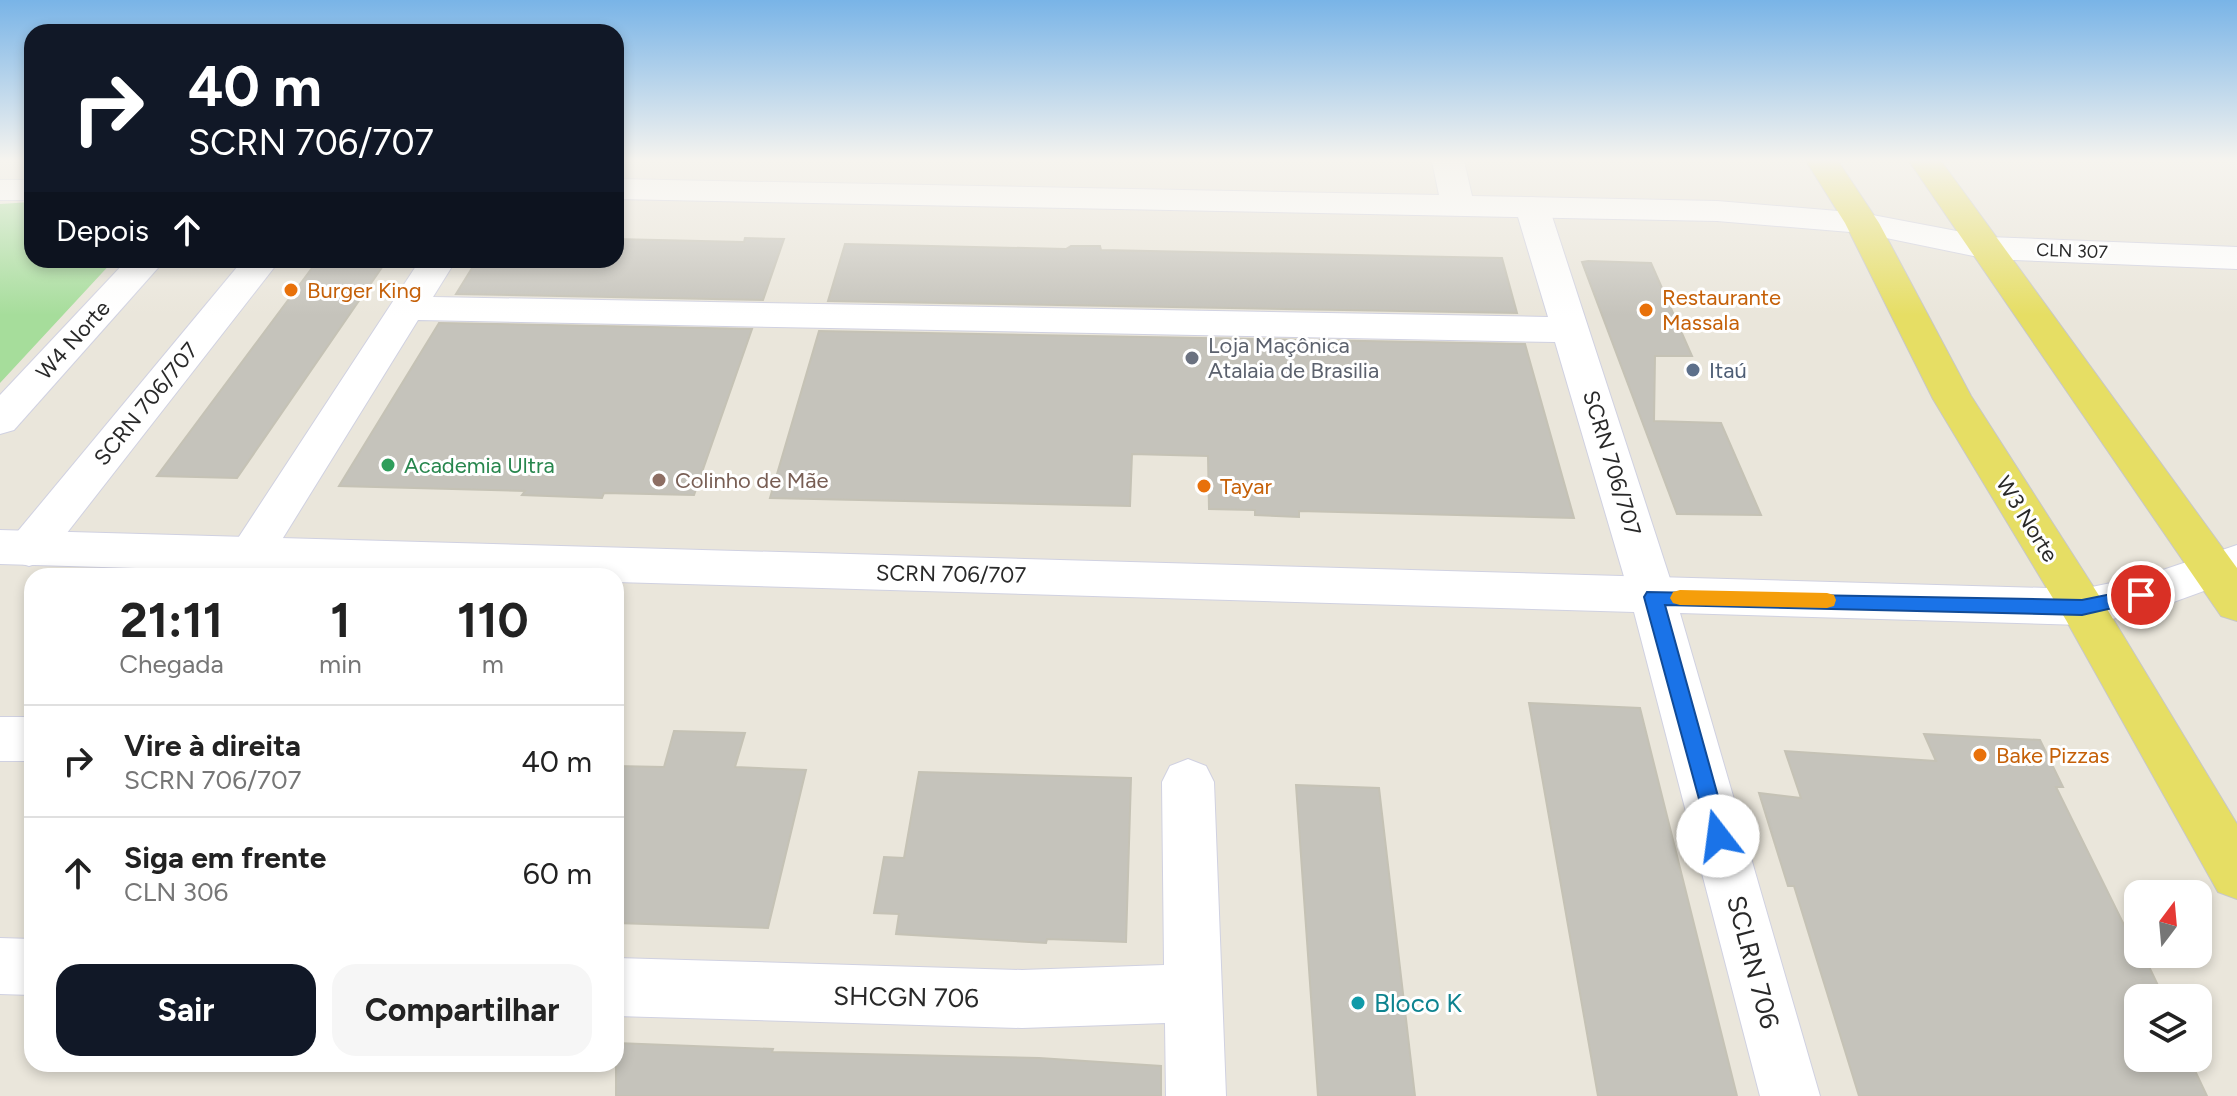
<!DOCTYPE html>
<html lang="pt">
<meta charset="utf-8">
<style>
body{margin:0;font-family:Figtree,sans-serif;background:#f6f6f6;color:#222;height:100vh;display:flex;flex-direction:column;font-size:30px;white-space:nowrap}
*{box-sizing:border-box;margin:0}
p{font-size:26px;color:#767676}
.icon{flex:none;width:44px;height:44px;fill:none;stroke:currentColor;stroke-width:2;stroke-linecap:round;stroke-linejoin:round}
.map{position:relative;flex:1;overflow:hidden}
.drawer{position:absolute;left:24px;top:568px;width:600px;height:504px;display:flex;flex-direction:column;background:#fff;border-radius:24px;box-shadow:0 4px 12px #0003}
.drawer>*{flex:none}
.banner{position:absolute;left:24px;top:24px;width:600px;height:244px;border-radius:24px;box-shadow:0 4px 12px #0003;background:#111827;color:#fff;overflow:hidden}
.needle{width:52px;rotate:16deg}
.tools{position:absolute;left:2124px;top:880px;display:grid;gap:16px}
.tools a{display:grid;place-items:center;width:88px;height:88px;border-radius:16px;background:#fff;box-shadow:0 4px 12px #0003;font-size:40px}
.pin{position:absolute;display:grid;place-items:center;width:68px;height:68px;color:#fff;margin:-34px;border:4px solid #fff;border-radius:50%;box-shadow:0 2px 8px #0007}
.me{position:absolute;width:88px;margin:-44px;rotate:345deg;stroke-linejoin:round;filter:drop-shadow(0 0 6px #0008)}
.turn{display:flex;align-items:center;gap:28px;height:168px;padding:0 32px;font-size:36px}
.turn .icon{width:104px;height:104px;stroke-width:2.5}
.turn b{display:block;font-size:56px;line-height:68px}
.then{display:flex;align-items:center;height:76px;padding:0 32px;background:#0003;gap:16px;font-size:30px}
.eta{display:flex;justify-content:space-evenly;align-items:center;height:136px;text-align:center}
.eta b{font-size:48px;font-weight:700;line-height:56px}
.button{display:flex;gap:16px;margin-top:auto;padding:16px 32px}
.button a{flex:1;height:92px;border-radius:24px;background:#111827;color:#fff;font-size:32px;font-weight:700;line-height:92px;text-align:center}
.button a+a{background:#f6f6f6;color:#222}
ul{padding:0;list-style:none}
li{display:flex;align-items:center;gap:24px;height:112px;padding:0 32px;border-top:2px solid #e0e0e0}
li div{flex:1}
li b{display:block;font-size:30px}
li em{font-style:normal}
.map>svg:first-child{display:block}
.green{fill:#a6dd9b}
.building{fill:#c5c3bb;stroke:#c5c2b5;stroke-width:2}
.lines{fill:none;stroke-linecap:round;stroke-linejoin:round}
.street-casing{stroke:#d0d1e1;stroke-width:2}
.secondary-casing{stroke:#d0d1e1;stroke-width:2}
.primary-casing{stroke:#c7c7c7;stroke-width:2}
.street{fill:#fff;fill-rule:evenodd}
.secondary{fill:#fff;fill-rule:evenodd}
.primary{fill:#e6de64;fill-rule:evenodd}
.route{fill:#1a73e8;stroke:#114b97;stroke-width:2}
.slow{fill:#f59e0b}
.food-dot{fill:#e8710a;stroke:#fff;stroke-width:3}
.worship-dot{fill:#6b7280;stroke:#fff;stroke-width:3}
.service-dot{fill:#5c6f8a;stroke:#fff;stroke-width:3}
.leisure-dot{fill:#2e9e5b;stroke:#fff;stroke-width:3}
.education-dot{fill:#8d6e63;stroke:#fff;stroke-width:3}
.culture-dot{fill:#0f9aa8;stroke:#fff;stroke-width:3}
.labels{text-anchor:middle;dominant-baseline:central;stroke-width:6;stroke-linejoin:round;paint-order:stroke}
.far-street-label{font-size:18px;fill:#292929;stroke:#fff}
.food-label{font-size:22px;fill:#c56008;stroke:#fff;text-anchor:start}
.street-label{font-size:22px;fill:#292929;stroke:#fff}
.worship-label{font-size:22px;fill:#5b616d;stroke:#fff;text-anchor:start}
.service-label{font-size:22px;fill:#4e5e75;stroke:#fff;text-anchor:start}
.leisure-label{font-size:22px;fill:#27864d;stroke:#fff;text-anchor:start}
.education-label{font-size:22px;fill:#785e54;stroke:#fff;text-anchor:start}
.near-street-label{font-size:26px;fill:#292929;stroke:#fff}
.near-culture-label{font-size:26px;fill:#0d838f;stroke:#fff;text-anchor:start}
</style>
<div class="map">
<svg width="2237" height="1096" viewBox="0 0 2237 1096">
<rect width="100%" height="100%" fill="#eae6db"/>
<!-- green -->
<path class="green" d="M32,202V260H114L0,383V204Z"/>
<!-- building -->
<g class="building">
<path d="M745,238L784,239L763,300L456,294L477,260H616V239L744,242Z"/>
<path d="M845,244L1066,249L1071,246H1100L1101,250L1502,258L1517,313L828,301Z"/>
<path d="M318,260H387L237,478L157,476Z"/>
<path d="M1588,261L1651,263L1692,356H1655L1654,421L1721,423L1761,515L1677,514L1582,262Z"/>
<path d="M439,323L752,329L694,495L604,493L602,498L522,495L525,491L339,486Z"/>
<path d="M819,331L1525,344L1574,518L1299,511V517L1255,515V510L1209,509L1208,456L1132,454L1130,506L770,498Z"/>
<path d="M1529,703L1640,708L1737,1096H1598Z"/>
<path d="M674,731L745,733L735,767L806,770L768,928L616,923V766L664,767Z"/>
<path d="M1924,734L2040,740L2063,787H2056L2127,931H2132L2138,944V954H2143L2164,998H2138V1058H2189L2207,1096H1859L1794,886H1788L1759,793L1801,798L1785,751L1936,761Z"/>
<path d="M919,772L1131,778L1126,942L1047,939L1046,943L896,934L899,914L874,913L884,857L904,858Z"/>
<path d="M1296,785L1379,788L1415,1096H1318Z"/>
<path d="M616,1043L773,1049L772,1052L1039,1058L1161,1066V1096H616Z"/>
</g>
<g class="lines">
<!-- street casing -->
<g class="street-casing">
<g id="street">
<path d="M1532,197L1544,200L1549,207L1676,597L1669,610L1653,615L1637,610L1630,597L1555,342L418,320L265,567L249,572L233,567L227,555L420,260H456L433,297L1548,317L1515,207L1520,200Z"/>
<path d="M243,260H280L45,561L29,566L13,561L7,549L13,537Z"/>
<rect x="0" y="717" width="32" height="44"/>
<path d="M1188,759L1206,766L1214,782L1226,1096H1166L1165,1023L1022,1028L616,1016V958L1022,970L1164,965L1162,782L1170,766Z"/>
<path d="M0,938L32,939V995L0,994Z"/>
</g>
</g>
<!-- secondary casing -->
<g class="secondary-casing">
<g id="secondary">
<path d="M1432,161H1464L1472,196L1717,201L1862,213L1988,237L2237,247V269L1988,259L1862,233L1717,221L616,199V179L1439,195Z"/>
<rect x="0" y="180" width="32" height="20"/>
<path d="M127,260H165L14,430L0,434V395Z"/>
<path d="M0,530L2082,589L2145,576L2237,545V579L2146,612L2082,625L1680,613L1820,1096H1760L1634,612L616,582V576H413L0,564Z"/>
</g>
</g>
<!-- primary casing -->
<g class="primary-casing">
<g id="primary">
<path d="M1806,161H1838L1879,223L1971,396L2098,594L2237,824V899L2218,892L2066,620L1933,399L1845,223Z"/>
<path d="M1909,161H1941L2237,568V621L2221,616Z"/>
</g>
</g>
<!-- street -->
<use href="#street" class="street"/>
<!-- secondary -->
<use href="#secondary" class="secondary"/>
<!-- primary -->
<use href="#primary" class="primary"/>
</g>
<!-- sky -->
<linearGradient id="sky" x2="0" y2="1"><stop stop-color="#79b4e7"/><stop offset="0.51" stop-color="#f6f4ef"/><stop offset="1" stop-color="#f6f4ef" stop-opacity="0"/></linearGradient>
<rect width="2237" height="315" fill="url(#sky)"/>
<!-- route -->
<path class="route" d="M2141,588L2148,590L2150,595L2148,600L2082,615L1665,605L1729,836L1726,843L1718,846L1711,843L1644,597L1647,592L2082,600Z"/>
<!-- slow -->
<path class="slow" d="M1680,590L1827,593L1834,595L1836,600L1834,606L1827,608L1680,605L1673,603L1670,598L1673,592Z"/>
<!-- markers -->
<g class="food-dot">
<circle cx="291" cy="290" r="8"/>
<circle cx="1646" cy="310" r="8"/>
<circle cx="1204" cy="486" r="8"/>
<circle cx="1980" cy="755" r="8"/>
</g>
<circle class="worship-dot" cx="1192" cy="358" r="8"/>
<circle class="service-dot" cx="1693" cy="370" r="8"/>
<circle class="leisure-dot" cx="388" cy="465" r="8"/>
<circle class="education-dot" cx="659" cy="480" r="8"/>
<circle class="culture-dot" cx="1358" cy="1003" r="8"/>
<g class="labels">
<!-- far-street labels -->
<g class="far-street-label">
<text transform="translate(2072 251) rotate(2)">CLN 307</text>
</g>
<!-- food labels -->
<g class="food-label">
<text x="307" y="290">Burger King</text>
<text x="1662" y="297">Restaurante<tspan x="1662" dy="25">Massala</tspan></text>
<text x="1220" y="486">Tayar</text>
<text x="1996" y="755">Bake Pizzas</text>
</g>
<!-- street labels -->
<g class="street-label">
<text transform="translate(73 340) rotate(-48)">W4 Norte</text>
<text transform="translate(146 404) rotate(-51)">SCRN 706/707</text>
<text transform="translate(1612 463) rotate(73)">SCRN 706/707</text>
<text transform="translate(2027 519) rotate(58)">W3 Norte</text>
<text transform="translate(951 574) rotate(1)">SCRN 706/707</text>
</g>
<!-- worship labels -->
<g class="worship-label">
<text x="1208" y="345">Loja Maçônica<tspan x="1208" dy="25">Atalaia de Brasilia</tspan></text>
</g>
<!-- service labels -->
<g class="service-label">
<text x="1709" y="370">Itaú</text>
</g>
<!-- leisure labels -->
<g class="leisure-label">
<text x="404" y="465">Academia Ultra</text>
</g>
<!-- education labels -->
<g class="education-label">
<text x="675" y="480">Colinho de Mãe</text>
</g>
<!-- near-street labels -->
<g class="near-street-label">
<text transform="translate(1753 962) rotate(75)">SCLRN 706</text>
<text transform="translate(906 997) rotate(1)">SHCGN 706</text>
</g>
<!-- near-culture labels -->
<g class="near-culture-label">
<text x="1374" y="1003">Bloco K</text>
</g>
</g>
</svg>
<div class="tools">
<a><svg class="needle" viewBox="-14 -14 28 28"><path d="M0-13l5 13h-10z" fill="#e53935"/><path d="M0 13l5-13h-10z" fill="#767676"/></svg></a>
<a><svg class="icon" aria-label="layers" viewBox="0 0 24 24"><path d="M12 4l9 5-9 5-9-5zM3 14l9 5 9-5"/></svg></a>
</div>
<div class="pin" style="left:2141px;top:595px;background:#d93025"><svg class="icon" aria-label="arrive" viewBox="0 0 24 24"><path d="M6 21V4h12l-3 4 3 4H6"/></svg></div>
<svg class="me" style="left:1718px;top:836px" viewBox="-20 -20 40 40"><circle r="19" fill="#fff"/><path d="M0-13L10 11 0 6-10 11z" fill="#1a73e8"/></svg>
<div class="banner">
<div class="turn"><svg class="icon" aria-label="right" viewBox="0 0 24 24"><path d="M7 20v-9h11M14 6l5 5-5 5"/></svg><div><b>40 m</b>SCRN 706/707</div></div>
<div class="then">Depois<svg class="icon" aria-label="ahead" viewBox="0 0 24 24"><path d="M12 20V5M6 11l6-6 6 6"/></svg></div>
</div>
<section class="drawer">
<div class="eta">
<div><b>21:11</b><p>Chegada</p></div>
<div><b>1</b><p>min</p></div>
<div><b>110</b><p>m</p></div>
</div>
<ul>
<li><svg class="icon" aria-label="right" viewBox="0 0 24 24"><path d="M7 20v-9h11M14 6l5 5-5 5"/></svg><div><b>Vire à direita</b><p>SCRN 706/707</p></div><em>40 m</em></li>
<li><svg class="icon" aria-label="ahead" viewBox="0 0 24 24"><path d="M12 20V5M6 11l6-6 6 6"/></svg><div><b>Siga em frente</b><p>CLN 306</p></div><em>60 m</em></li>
</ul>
<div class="button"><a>Sair</a><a>Compartilhar</a></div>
</section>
</div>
